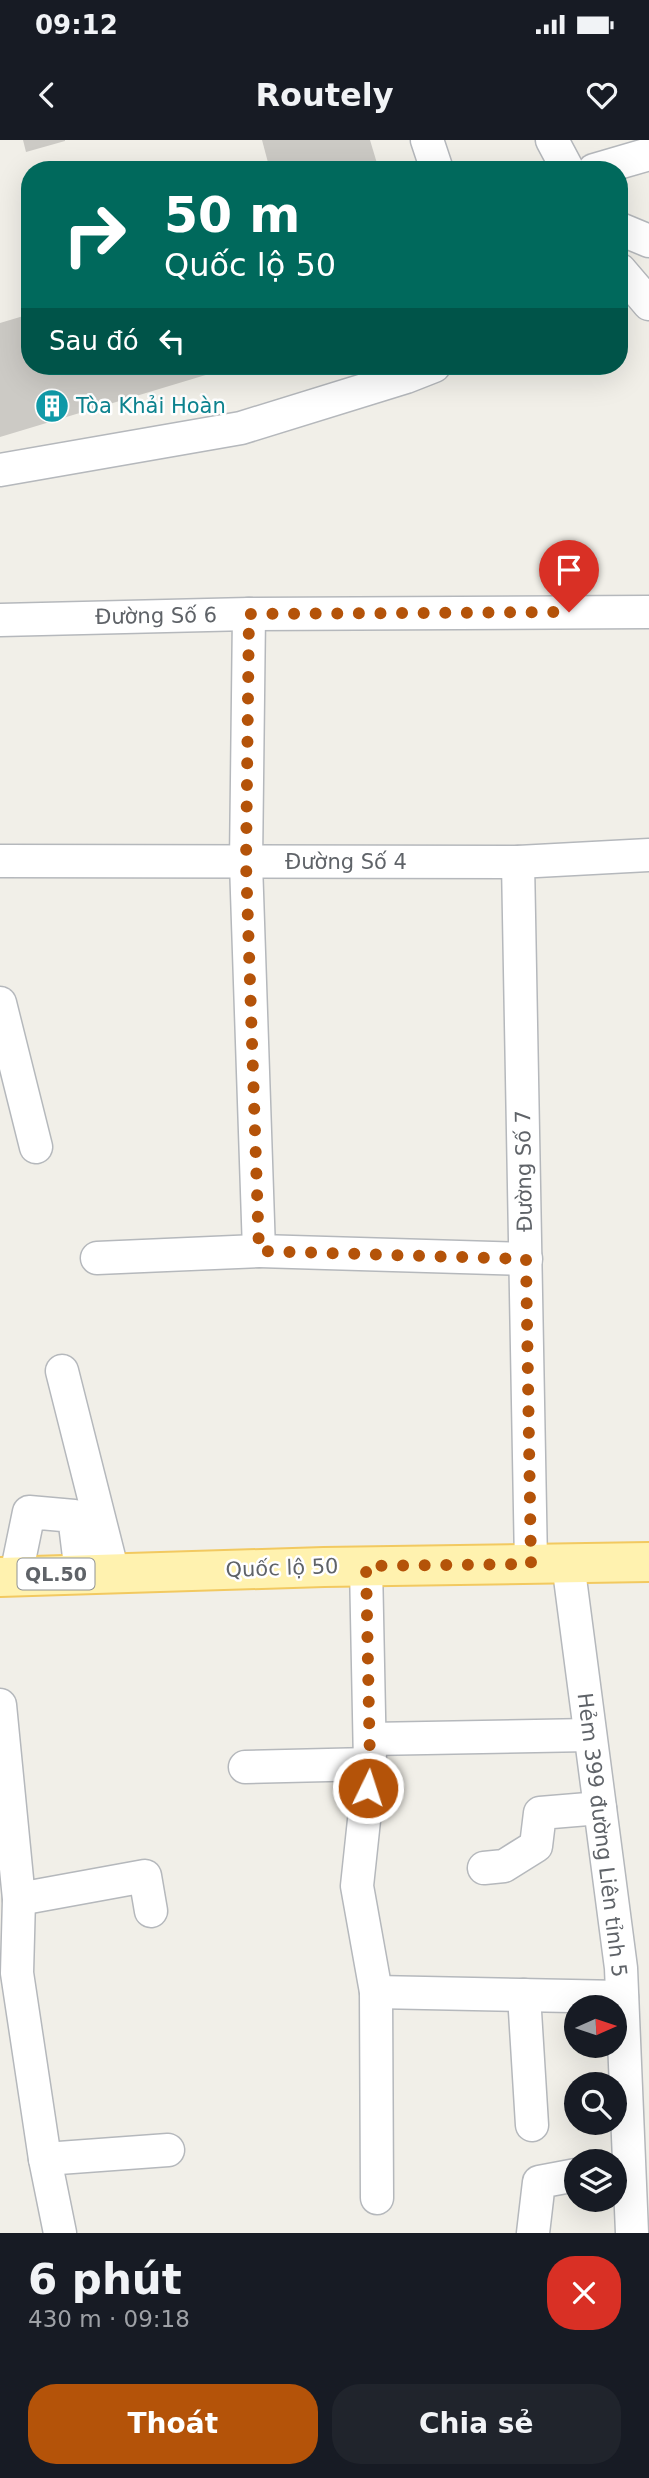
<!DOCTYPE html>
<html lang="vi">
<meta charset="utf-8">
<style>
body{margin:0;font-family:"DejaVu Sans",sans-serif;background:#20242c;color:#f1f3f6;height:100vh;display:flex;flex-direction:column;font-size:26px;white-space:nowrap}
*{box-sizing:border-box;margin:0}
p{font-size:23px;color:#9ea1a6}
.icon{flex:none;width:38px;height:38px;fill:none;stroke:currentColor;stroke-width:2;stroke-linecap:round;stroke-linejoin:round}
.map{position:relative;height:2093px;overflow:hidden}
.drawer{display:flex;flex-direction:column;background:#171b24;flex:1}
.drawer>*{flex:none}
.banner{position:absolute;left:21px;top:21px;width:607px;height:214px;border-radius:28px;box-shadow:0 7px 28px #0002;background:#00695c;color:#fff;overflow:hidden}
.needle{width:46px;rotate:87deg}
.buttons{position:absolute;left:564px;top:1855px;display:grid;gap:14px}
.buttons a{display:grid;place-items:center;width:63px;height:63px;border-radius:50%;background:#171b24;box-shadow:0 7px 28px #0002;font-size:35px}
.pin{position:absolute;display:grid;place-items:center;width:60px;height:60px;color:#fff;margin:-72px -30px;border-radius:50% 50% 50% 0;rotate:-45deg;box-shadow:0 0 7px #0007}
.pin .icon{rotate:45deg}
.me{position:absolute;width:77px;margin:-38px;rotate:4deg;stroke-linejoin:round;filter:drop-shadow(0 0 5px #0008)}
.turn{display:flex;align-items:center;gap:24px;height:147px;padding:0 28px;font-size:32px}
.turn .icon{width:91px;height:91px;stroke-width:2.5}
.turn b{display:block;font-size:49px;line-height:60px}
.then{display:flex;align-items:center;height:66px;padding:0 28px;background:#0003;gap:14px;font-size:26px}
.round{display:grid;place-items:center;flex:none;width:74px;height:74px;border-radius:28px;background:#20242c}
.overview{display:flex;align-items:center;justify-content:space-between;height:119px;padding:0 28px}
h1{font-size:42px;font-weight:700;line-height:52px}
.action{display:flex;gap:14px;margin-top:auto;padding:14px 28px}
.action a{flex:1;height:80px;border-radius:28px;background:#b45309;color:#fff;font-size:28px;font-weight:700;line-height:80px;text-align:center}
.action a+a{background:#20242c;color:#f1f3f6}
.status{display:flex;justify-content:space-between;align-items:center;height:49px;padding:0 35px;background:#171b24;direction:ltr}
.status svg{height:19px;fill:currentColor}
header{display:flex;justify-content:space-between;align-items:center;height:91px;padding:0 28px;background:#171b24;font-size:32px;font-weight:700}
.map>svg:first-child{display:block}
.building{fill:#cccac5}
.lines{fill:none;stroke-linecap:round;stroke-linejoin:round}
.minor-casing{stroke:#b5b8bc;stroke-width:35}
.major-casing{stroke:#f2c960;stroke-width:42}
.minor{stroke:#fff;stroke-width:32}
.major{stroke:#fff2af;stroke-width:38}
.route{stroke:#b45309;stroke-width:12;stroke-dasharray:0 21.6}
.labels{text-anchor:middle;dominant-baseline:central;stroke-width:5;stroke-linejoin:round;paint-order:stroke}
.shield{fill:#fff;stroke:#8f9295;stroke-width:2}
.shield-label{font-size:19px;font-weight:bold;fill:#5f6368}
.culture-label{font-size:21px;fill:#0d838f;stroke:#fff;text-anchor:start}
.street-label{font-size:21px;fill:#5f6368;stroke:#fff}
</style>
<div class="status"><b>09:12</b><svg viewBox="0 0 49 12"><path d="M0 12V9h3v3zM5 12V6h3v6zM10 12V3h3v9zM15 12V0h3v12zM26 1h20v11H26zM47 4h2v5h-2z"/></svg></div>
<header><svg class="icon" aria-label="back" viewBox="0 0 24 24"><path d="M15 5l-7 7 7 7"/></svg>Routely<svg class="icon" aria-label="heart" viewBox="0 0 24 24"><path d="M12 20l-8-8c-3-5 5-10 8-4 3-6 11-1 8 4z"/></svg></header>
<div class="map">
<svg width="649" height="2093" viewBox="0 0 649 2093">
<rect width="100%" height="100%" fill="#f1efe8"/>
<!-- building -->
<g class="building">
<path d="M23,0H65V1L26,12Z"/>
<path d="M262,0H370L379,30H270Z"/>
<path d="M30,174V226H207L209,234L0,297V183Z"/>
</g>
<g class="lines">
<!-- minor casing -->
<g class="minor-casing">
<g id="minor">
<path d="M427,0L437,30"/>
<path d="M552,0L568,30"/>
<path d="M594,30L649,14"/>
<path d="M620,89L649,101"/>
<path d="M620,130L649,164"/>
<path d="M0,330L241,288L406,237L434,226"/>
<path d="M249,474L246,723L259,1111L526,1119"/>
<path d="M0,480L249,474L649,472"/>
<path d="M0,721L518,722L649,715"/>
<path d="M518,722L531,1424"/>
<path d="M0,863L36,1007"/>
<path d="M97,1118L259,1111"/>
<path d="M62,1231L113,1433"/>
<path d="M568,1423L621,1828L632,2093"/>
<path d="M366,1426L370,1624L357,1746L376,1852L377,2058"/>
<path d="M16,1435L29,1372L74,1376L81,1433"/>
<path d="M0,1565L19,1759L17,1833L45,2019L60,2093"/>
<path d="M370,1599L590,1595"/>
<path d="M245,1627L370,1624"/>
<path d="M484,1728L504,1726L536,1706L540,1673L600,1668"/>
<path d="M19,1759L145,1736L151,1771"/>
<path d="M376,1852L622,1857"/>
<path d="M524,1855L532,1985"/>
<path d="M45,2019L168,2010"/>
<path d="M533,2093L539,2042L576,2035"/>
</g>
</g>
<!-- major casing -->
<g class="major-casing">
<path id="major" d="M0,1437L324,1427L649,1422"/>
</g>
<!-- minor -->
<use href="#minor" class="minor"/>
<!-- major -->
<use href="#major" class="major"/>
</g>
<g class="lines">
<!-- route -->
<path class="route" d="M368,1648L370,1624L366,1426L531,1424L526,1119L259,1111L246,723L249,474L569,472"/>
</g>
<!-- icons -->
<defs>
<g id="building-disc" transform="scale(1.75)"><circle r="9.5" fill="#0f9aa8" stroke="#fff"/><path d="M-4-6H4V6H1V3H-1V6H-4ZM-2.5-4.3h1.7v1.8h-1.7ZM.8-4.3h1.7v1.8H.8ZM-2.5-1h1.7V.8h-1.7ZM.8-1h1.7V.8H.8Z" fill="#fff"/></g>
</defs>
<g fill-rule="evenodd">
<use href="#building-disc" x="52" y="266"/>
</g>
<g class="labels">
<!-- shield labels -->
<rect class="shield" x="17.5" y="1418.5" width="77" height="31" rx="5"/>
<g class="shield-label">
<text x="56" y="1434">QL.50</text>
</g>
<!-- culture labels -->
<g class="culture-label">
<text x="76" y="266">Tòa Khải Hoàn</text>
</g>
<!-- street labels -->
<g class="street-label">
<text transform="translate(156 476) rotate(-1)">Đường Số 6</text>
<text x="346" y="722">Đường Số 4</text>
<text transform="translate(524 1031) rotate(-91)">Đường Số 7</text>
<text transform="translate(282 1428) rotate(-2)">Quốc lộ 50</text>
<text transform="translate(602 1695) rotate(83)">Hẻm 399 đường Liên tỉnh 5</text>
</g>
</g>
</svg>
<div class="buttons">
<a><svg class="needle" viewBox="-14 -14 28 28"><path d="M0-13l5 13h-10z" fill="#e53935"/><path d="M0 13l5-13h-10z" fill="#9ea1a6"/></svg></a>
<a><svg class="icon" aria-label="search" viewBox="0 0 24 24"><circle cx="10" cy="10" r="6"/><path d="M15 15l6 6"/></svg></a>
<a><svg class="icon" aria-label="layers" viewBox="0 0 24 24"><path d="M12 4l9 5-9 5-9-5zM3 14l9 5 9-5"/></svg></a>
</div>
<div class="pin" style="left:569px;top:472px;background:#d93025"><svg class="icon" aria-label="arrive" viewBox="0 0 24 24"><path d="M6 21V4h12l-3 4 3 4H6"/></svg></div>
<svg class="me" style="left:368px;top:1648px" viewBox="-20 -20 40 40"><circle r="17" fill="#b45309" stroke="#fff" stroke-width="3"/><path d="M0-11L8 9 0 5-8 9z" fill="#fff"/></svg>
<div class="banner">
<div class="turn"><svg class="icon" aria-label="right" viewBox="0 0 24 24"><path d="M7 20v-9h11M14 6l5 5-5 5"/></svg><div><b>50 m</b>Quốc lộ 50</div></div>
<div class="then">Sau đó<svg class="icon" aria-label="left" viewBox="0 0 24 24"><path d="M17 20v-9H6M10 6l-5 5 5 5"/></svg></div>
</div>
</div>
<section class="drawer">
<div class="overview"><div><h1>6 phút</h1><p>430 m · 09:18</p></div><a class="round" style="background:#d93025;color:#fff"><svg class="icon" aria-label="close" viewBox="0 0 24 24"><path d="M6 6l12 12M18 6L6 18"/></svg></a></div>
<div class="action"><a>Thoát</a><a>Chia sẻ</a></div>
</section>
